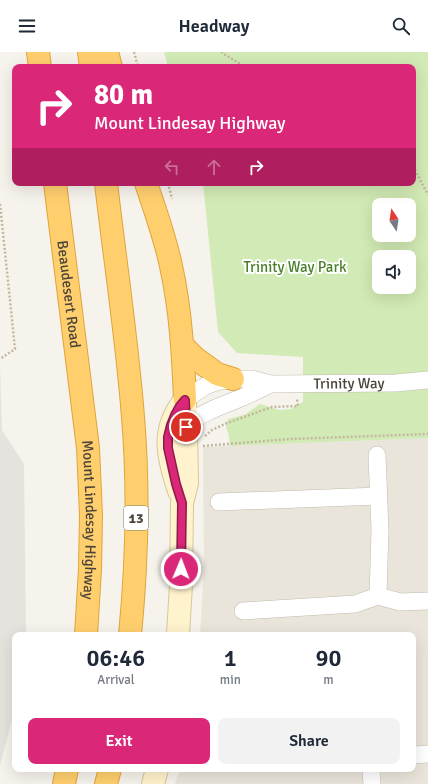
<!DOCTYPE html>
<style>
body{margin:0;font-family:Signika,sans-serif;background:#f2f2f3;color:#1f2937;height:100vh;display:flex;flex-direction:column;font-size:15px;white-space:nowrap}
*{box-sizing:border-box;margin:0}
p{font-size:13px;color:#747a83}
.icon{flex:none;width:22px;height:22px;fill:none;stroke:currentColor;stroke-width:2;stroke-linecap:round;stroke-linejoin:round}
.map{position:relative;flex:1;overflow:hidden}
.details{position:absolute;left:12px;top:580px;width:404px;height:140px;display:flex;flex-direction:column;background:#fff;border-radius:8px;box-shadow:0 4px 16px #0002}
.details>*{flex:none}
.hud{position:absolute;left:12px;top:12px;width:404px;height:122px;border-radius:8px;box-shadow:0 4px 16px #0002;background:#db2777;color:#fff;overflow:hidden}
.needle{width:26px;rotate:347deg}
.controls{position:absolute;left:372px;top:146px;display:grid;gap:8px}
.controls a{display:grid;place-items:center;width:44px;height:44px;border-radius:8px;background:#fff;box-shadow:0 4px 16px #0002;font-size:20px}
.pin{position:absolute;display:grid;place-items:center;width:34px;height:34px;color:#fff;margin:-17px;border:2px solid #fff;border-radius:50%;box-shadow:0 1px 4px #0007}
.me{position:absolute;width:44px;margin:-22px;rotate:1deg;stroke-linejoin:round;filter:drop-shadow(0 0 3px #0008)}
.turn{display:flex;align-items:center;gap:14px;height:84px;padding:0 16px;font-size:18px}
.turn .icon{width:52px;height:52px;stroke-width:2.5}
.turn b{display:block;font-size:28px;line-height:34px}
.lanes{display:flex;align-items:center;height:38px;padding:0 16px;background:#0003;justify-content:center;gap:20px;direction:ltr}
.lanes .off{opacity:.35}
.eta{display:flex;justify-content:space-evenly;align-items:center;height:68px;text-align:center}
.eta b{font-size:24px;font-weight:600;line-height:28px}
.action{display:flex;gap:8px;margin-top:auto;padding:8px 16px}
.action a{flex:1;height:46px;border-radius:8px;background:#db2777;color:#fff;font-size:16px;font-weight:600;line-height:46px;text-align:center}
.action a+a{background:#f2f2f3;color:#1f2937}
header{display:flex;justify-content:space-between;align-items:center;height:52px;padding:0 16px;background:#fff;font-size:18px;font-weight:600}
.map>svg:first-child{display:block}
.residential{fill:#eae5da}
.industrial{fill:#e6e2dd}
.green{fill:#d2eab5;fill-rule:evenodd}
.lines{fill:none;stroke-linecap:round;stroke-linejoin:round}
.street-casing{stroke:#c2bbae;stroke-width:18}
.secondary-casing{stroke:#d6c79b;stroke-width:24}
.highway-casing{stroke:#e0a43c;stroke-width:24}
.path{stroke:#c4b79f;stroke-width:2.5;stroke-dasharray:2 2;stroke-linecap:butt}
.street{stroke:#fff;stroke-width:17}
.secondary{stroke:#fff3cd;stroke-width:22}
.highway{stroke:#ffcf6e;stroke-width:22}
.route-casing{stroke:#8e194d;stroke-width:10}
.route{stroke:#db2777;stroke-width:7}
.labels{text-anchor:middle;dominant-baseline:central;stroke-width:4;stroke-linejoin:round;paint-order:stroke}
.shield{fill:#fff;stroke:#817c74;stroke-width:1}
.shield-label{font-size:14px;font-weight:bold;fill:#4b4439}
.park-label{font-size:15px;fill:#4a7f2a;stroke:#fff}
.street-label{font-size:15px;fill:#4b4439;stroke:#fff}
</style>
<header><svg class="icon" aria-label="menu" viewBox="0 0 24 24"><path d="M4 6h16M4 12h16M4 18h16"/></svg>Headway<svg class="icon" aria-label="search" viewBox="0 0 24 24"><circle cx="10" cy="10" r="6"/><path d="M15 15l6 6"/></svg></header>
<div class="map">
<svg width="428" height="732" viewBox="0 0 428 732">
<rect width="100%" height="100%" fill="#f6f3ec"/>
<!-- residential -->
<path class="residential" d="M428,386V732H175L180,717H413V583H200L204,516L203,395Z"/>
<!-- industrial -->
<path class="industrial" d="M0,312L2,378L24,412L26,583H15V657L0,713Z"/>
<!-- green -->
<path class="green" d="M164,0H428V386L230,394L229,384L226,375L228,367L244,363L260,352L279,358L291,357L303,350V305L237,301L218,280L203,131H413V15H168ZM379,153H409V183H379ZM379,205H409V235H379Z"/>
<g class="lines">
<!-- street casing -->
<g class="street-casing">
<g id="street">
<path id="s1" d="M185,348L205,334L216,330L233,327H252L270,332L396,331L428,328"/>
<path d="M186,375C200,361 218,355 236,348C248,343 259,338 270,332"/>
<path d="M377,403L380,478L378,544"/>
<path d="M219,450L379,444"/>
<path d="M243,559L355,552L378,544L400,550L428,549"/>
<path d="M413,703L428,702"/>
<path d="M371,717L372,732"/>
</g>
</g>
<!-- secondary casing -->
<g class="secondary-casing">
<g id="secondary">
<path d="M179,439C168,406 160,378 185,348"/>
<path d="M178,583L181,533L182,451L187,431L186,375L185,348"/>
<path d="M153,732L157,717"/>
</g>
</g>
<!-- highway casing -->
<g class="highway-casing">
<g id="highway">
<path d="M38,0L40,15"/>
<path d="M89,0L91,15"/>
<path d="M107,0L111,15"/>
<path id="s2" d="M55,131L88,396L91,463L90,517L86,583"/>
<path d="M106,131C115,209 127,287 133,365C139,438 137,511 130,583"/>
<path d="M146,131C155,158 165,185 171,214C181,259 183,302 185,348"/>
<path d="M183,294L195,306L217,322L233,327"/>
<path d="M64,732L67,717"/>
<path d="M106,732L110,717"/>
</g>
</g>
<!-- path -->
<g class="path">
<path d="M134,0L138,15"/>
<path d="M221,0L245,15"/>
<path d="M413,114L428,143"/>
<path d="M168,131L172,147"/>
<path d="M0,152L15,297L0,307"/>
<path d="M205,384L212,378L227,371L272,355L298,354L297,347"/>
<path d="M203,394L290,387L428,382"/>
</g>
<!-- street -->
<use href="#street" class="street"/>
<!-- secondary -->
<use href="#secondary" class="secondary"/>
<!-- highway -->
<use href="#highway" class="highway"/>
</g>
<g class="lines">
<!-- route casing -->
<g class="route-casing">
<path id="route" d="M181,517L182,451L176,432L168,396V385L171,373L175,363L180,354L185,348L186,375"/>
</g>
<!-- route -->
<use href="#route" class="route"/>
</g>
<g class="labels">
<!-- shield labels -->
<rect class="shield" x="124" y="454" width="24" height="24" rx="3"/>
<g class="shield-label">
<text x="136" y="466">13</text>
</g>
<!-- park labels -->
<g class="park-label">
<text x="295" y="215">Trinity Way Park</text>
</g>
<!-- street labels -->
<g class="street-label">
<text stroke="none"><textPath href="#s2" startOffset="112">Beaudesert Road</textPath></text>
<text stroke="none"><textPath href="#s1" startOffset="170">Trinity Way</textPath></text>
<text stroke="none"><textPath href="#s2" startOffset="339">Mount Lindesay Highway</textPath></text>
</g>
</g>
</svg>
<div class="controls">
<a><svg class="needle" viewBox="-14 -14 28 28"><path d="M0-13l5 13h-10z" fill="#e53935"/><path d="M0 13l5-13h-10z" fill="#747a83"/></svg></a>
<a><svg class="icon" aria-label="sound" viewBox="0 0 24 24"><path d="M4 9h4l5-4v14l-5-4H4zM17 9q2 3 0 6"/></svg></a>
</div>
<div class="pin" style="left:186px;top:375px;background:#d93025"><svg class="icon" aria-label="arrive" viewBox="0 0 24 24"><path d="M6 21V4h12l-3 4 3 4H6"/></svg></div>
<svg class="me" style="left:181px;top:517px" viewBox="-20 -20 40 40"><circle r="17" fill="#db2777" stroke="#fff" stroke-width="3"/><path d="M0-11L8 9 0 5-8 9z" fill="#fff"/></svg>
<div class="hud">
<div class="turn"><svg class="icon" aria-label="right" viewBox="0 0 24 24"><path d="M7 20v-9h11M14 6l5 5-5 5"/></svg><div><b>80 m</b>Mount Lindesay Highway</div></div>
<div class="lanes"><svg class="icon off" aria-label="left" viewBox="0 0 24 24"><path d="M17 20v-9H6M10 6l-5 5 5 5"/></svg><svg class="icon off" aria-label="ahead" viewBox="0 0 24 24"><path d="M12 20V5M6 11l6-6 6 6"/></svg><svg class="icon" aria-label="right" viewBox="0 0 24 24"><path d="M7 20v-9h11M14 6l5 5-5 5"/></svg></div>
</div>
<section class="details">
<div class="eta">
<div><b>06:46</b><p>Arrival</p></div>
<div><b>1</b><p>min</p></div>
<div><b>90</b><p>m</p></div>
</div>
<div class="action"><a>Exit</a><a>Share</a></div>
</section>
</div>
